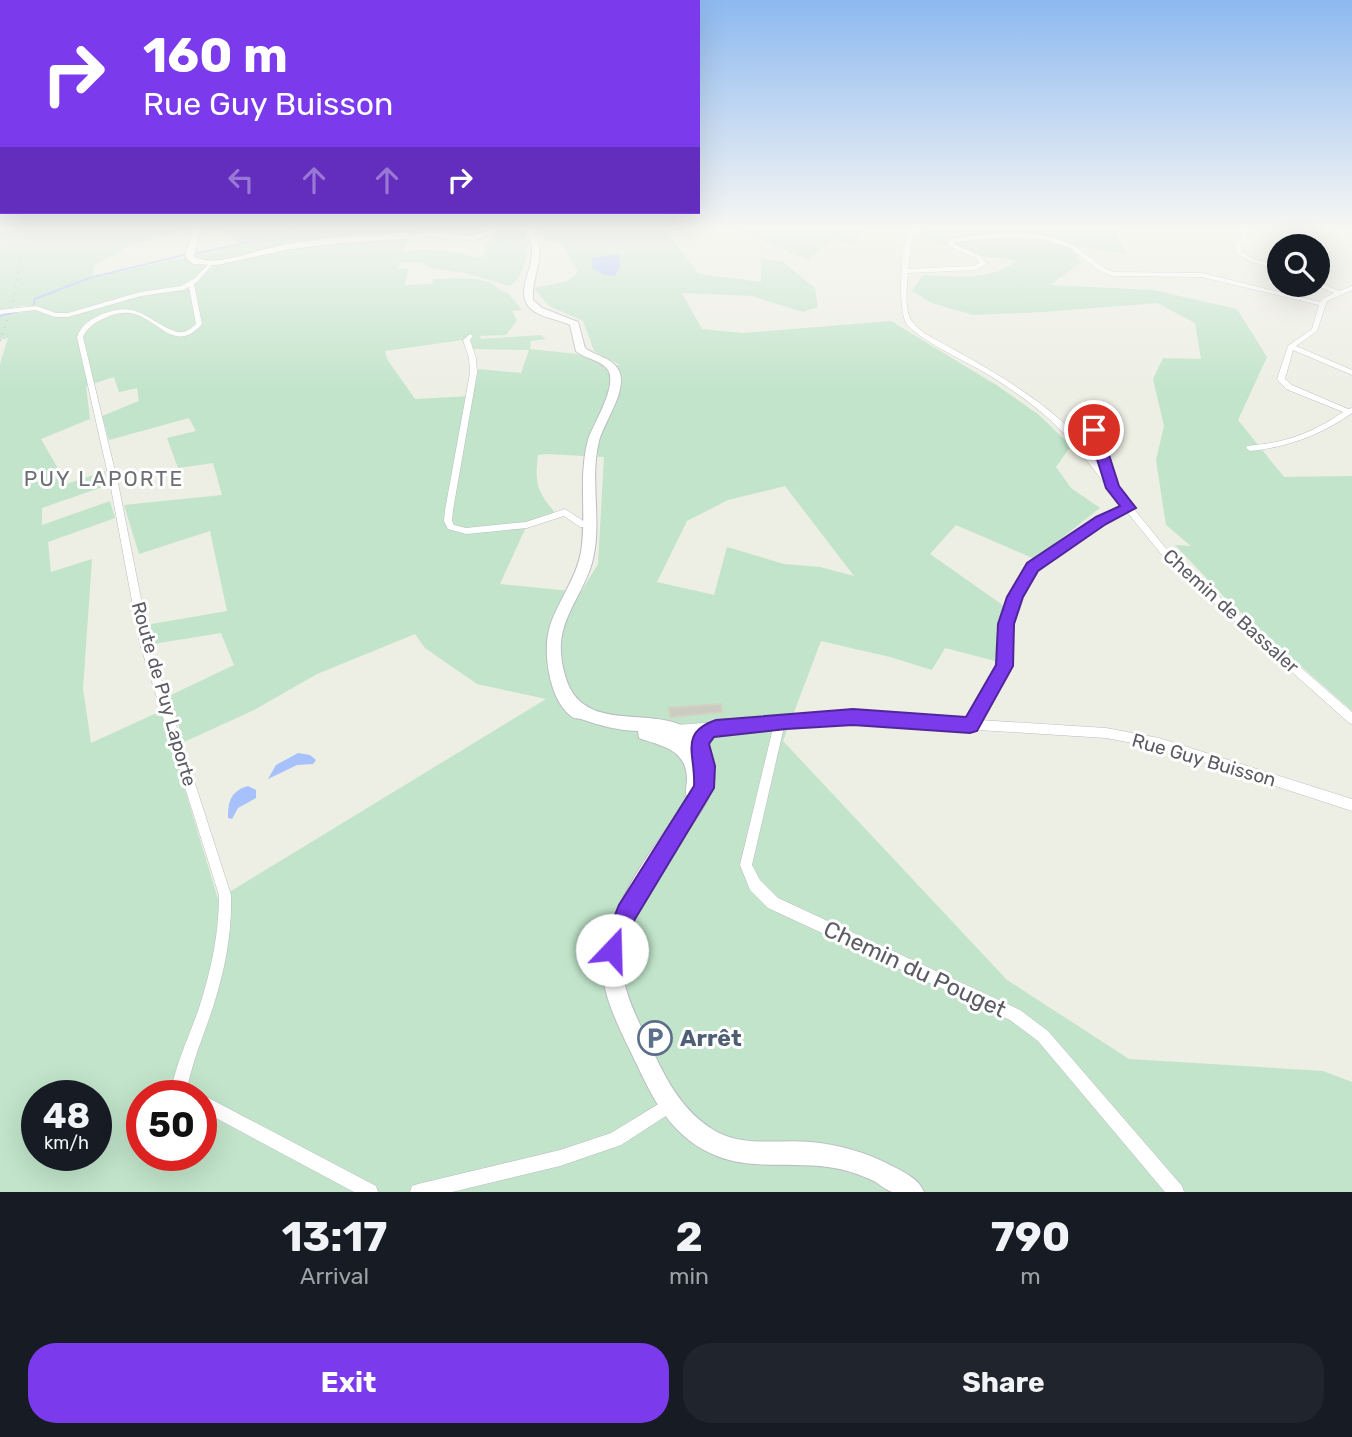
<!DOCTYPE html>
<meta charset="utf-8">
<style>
body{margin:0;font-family:Rubik,sans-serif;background:#20242c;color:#f1f3f6;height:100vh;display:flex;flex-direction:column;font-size:26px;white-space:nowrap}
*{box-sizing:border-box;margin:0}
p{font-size:23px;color:#9ea1a6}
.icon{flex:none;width:38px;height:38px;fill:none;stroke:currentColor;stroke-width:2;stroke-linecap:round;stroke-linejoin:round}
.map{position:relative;height:1192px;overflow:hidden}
.drawer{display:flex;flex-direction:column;background:#171b24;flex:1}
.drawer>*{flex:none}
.guide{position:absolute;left:0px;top:0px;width:700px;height:214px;box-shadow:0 7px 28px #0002;background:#7c3aed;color:#fff;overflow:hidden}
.controls{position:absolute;left:1267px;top:234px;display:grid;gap:14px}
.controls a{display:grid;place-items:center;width:63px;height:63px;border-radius:50%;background:#171b24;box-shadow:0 7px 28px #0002;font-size:35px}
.speed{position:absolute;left:21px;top:1080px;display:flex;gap:14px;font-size:35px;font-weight:700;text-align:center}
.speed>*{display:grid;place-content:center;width:91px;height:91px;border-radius:50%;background:#171b24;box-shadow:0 7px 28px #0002;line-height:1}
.speed small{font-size:18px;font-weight:400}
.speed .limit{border:10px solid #d22;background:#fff;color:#111}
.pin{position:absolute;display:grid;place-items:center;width:60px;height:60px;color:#fff;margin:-30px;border:4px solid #fff;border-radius:50%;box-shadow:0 2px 7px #0007}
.me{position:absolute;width:77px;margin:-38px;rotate:21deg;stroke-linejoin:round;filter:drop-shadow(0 0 5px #0008)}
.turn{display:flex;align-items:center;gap:24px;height:147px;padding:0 28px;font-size:32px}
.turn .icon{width:91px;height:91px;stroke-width:2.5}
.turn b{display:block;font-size:49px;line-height:60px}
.lanes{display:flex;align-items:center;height:66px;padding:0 28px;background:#0003;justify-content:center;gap:35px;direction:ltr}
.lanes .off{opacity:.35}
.eta{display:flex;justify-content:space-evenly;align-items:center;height:119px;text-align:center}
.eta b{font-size:42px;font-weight:700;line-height:49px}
.primary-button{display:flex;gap:14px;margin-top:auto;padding:14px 28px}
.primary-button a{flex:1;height:80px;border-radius:28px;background:#7c3aed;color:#fff;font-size:28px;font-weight:700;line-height:80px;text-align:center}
.primary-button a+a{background:#20242c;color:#f1f3f6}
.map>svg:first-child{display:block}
.green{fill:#c1e4ca;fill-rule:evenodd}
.water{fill:#a6c1fc}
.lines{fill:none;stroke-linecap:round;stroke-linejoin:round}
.stream{stroke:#a6c1fc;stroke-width:2}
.building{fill:#cbcac3;stroke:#d2d1c2;stroke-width:2}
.minor-casing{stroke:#bbbcc2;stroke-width:1}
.secondary-casing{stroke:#bcbdc4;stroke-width:2}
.minor{fill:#fff;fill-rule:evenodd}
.secondary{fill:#fff;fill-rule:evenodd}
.rail{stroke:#b6b6b7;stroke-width:2;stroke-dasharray:1 6;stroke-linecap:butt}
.route{fill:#7c3aed;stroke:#51269a;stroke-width:2}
.labels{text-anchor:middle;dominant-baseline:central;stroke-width:6;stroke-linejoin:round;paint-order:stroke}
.street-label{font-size:19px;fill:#5c5d64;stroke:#fff}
.neighbourhood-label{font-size:21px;letter-spacing:2px;fill:#6d6f76;stroke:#fff}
.near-street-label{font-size:23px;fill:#5c5d64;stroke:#fff}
.near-service-label{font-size:23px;font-weight:bold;fill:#4e5e75;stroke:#fff;text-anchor:start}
</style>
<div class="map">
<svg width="1352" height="1192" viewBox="0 0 1352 1192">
<rect width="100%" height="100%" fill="#edeee4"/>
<!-- green -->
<g class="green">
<path d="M0,226H185L183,230L128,247L94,266L92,278L241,245L218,226H422L402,251C420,249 438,249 456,252C469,254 470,259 484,256V245L502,229L520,226C535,243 526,274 510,286L465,273L430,268L422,263H399L398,269H408L405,285L432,284L434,279C449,279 473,276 488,282C496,285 499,291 508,293L522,310L512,311L517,321L506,335L480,336L481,339L540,335L546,339L531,341L530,349L578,354L604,365H620L594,351L583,321L549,306L534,288L568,281L578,272L562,244L544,240L546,226H663L699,274L761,282V258L783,262L815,288L818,307L803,312L752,296L682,293L702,329L743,333L891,321L998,386L1039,415L1071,446L1056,467L1071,488L1100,508L1035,559L956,525L930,554L1004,606L996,631L1003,663L945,648L932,670L890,657L821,641L783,741L1007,980L1129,1059L1323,1071L1352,1082V1192H0V364L8,338L0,340V317L23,312L28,305L0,310ZM462,340L466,349L529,350L521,373L478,369L471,396L415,399L387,359L385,351ZM114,377L119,392L137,388L139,401L102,416L109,440L189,418L196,431L167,438L178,468L213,463L222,495L124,505L139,554L210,531L227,611L146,625L153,644L221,633L234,665L169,696L184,742L254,710L317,674L415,634L425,648L477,684L546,699L218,899L161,711L91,743L83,689L92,559L51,572L48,542L115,518L110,501L42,525V508L108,485L105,471L67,484L41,439L90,419L86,386ZM546,454L604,457L598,564L581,592L500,584L526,527L558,516C538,493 534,486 538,455ZM785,486L854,576L820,567L784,564L727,547L714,595L657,582L687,521L728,500ZM37,1096H96V1155H37ZM142,1096H201V1155H142Z"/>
<path d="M728,226H868L853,244L833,239L808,260Z"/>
<path d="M931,226H1105L1114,229L1126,254L1069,245L1081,262L1050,285L1153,290L1237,309L1267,357L1238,420L1284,477L1352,476V711L1230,603L1175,545L1191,546L1166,525L1156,460L1164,426L1153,379L1163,358L1201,359L1195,323L1157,303L1044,312L973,315L932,303L912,291L923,275C951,276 995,282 1016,260L969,255L959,249L918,236Z"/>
</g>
<!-- water -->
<g class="water">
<path d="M619,254L620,267L615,276L604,275L592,268V258Z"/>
<path d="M298,753L310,755L316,760L313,764L297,765L268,779L276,765Z"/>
<path d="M248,786L256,790V798L238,808L232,819L228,818C228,801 231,791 248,786Z"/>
</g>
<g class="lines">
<!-- stream -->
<g class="stream">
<path d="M193,254L249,242L298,226"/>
<path d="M34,304L35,299L89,278L184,255"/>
<path d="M0,316L17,312"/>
</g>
</g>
<!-- building -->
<path class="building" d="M721,704L722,712L671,717L669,708Z"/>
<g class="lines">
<!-- minor casing -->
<g class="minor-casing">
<g id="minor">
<path d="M916,226H922L912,237L908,269L973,266L980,263L976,258L949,246L948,240C983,233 1040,228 1072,245C1087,253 1097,266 1113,272L1202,273L1320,302L1322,299L1334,293L1316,285H1318V282L1339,291L1352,286V290L1327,301L1317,331L1296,346L1352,370V375L1293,350L1285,379L1292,385L1348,409L1352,408V413C1321,435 1288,447 1250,451L1246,448L1247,446C1257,445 1266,444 1276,442C1300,437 1323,426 1343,412L1286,389L1277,379L1288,346L1312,329L1319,305L1202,277L1112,276L1097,269L1070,248L1053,242L1041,239L992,238L953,242L954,244L980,256L987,264L974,270L908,273C907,287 904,308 911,320C914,325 920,329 924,333C973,360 1023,386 1065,424C1079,438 1090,455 1103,470L1083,404L1084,402H1090L1114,481L1113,483L1172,556L1352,712V724L1348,722L1166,560L1127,512L1104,522L1036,569L1020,598L1011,624L1010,666L979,720L1106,728L1159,738L1352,799V811L1159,748L1106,738L853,722L784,727L752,865L760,880L778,898L1020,1010L1048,1031L1182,1186L1184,1192H1165L1038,1041L1010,1020L768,908L750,890L740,865L773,728L676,735L672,733L670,730L672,727L676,725L776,718L780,716L783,717L853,712L967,719L1000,665L1001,624L1010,597L1030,565L1098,518L1123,507C1094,471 1068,431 1031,404C1017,393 1002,383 987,374C969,363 915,338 906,323C898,310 901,252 906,238C908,234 913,230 916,226Z"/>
<path d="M1236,226H1241L1249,236L1241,244V251L1253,259L1279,266V270L1249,261L1236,253L1235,244L1243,236Z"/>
<path d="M1285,226H1291L1314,247H1307Z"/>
<path d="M211,261L214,263L213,264L199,280L194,284L202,324C174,356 158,317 130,313C120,312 111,315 103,319C94,323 87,328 83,337L119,488L150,644L231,895C232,934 225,970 213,1007C205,1032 194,1057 188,1084L196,1096H178L172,1086C178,1059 190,1034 199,1008C211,971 219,934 219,895L140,644L111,488L77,337C81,326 89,320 100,315C138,299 145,320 177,332C186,333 189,330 196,324L189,287L183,290L141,296L68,317H55L35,310L0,314V310L36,306L56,313H68L140,292L181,286L195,278Z"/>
<path d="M470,334L473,336L470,340L476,358L477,373L453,510L452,521L454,525L466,528L526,522L565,509L585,522L593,523L594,525L593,527H580L564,516L527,528L466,534L448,529L444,521L445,510L470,373L469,358L463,340Z"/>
<path d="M201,1094L376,1186L378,1192H354L201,1110V1096H198Z"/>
<path d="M670,1097L675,1100L678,1105L675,1110L621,1145L560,1166L452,1192H410L412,1186L418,1184L560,1150L611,1133Z"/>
</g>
</g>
<!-- secondary casing -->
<g class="secondary-casing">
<g id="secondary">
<path d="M194,226H202L194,256C210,268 248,253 266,249C319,236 377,234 431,233C445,232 459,236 474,235C485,234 492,226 504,226L493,234L473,240L429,237L339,243L285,250L217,265L193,264L185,257Z"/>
<path d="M521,226H529C551,256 531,270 533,300L542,308L578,322L585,348C596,356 613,358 619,371C628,390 604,422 599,441C589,481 603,523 592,563C584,591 564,613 561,642C560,656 563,671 568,684C593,744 683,689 710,755C717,772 714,785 707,801C683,844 638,891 625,938C615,972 630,1004 645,1035C662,1070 677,1107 712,1129C741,1148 777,1139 811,1142C840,1145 866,1152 892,1166C904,1172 919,1179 924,1192C915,1192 901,1192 892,1192C886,1190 879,1184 874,1181C859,1174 844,1169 828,1167C791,1162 752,1170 717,1156C676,1140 656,1106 638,1067C625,1039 608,1010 603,978C594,924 656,842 688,800C684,792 687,786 687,778C686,749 661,746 639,738L638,731C615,730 602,726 581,719C577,718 574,719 571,716C549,699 542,651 550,626C558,601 576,579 581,552C587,515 578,477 588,440C593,424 618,386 608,370C602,360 585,359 576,351L570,325C558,319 540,318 530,308C515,293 533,270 532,251C532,241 527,234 521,226Z"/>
</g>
</g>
<!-- minor -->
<use href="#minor" class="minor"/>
<!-- secondary -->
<use href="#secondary" class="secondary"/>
<!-- rail -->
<path class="rail" d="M0,341L13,302L21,256"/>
</g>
<!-- sky -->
<linearGradient id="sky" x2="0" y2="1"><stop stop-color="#8db9f0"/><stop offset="0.58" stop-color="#f7f7f3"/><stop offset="1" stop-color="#f7f7f3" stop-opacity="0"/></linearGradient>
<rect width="1352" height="393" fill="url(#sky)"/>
<!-- route -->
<path class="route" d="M1094,426L1101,430L1119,486L1136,508L1106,524L1038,571L1023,597L1014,624L1013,666L977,731L970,733L853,725L786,729L714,737L709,744L715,766L714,788L635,919L620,958L612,961L604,958L601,950L619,905L694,786C696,755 678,733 716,720L853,709L966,717L996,665L998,624L1007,597L1027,563L1096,517L1120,506L1106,488L1088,430Z"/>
<!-- icons -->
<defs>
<g id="parking-ring" transform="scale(1.75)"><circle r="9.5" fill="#fff" stroke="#5c6f8a" stroke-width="1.5"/><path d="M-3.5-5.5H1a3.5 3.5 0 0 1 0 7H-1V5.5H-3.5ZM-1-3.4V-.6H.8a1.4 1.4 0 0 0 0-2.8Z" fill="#5c6f8a"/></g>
</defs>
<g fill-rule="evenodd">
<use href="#parking-ring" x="655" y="1038"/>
</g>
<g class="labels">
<!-- street labels -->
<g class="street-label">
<text transform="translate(1231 611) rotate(42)">Chemin de Bassaler</text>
<text transform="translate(164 694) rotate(74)">Route de Puy Laporte</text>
<text transform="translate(1204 760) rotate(16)">Rue Guy Buisson</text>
</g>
<!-- neighbourhood labels -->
<g class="neighbourhood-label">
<text x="104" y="478">PUY LAPORTE</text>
</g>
<!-- near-street labels -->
<g class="near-street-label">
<text transform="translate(915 969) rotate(25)">Chemin du Pouget</text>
</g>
<!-- near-service labels -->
<g class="near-service-label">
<text x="680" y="1038">Arrêt</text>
</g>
</g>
</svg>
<div class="controls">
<a><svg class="icon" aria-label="search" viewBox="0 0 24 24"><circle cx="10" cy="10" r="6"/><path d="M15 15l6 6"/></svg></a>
</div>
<div class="speed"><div>48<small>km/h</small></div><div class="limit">50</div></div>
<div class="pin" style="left:1094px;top:430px;background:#d93025"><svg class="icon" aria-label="arrive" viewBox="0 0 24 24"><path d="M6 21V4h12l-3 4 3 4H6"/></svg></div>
<svg class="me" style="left:612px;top:950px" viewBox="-20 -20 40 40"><circle r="19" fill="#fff"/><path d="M0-13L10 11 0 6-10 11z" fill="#7c3aed"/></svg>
<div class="guide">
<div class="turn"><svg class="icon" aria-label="right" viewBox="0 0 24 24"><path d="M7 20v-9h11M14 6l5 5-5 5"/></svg><div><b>160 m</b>Rue Guy Buisson</div></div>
<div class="lanes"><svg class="icon off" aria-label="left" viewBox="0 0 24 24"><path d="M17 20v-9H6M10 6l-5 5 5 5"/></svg><svg class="icon off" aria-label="ahead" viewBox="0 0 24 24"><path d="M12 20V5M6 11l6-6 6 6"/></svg><svg class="icon off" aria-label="ahead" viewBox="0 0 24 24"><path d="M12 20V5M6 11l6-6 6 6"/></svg><svg class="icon" aria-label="right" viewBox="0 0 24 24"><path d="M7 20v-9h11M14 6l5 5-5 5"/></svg></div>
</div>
</div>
<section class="drawer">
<div class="eta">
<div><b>13:17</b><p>Arrival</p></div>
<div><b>2</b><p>min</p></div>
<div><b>790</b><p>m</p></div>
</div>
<div class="primary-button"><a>Exit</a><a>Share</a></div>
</section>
